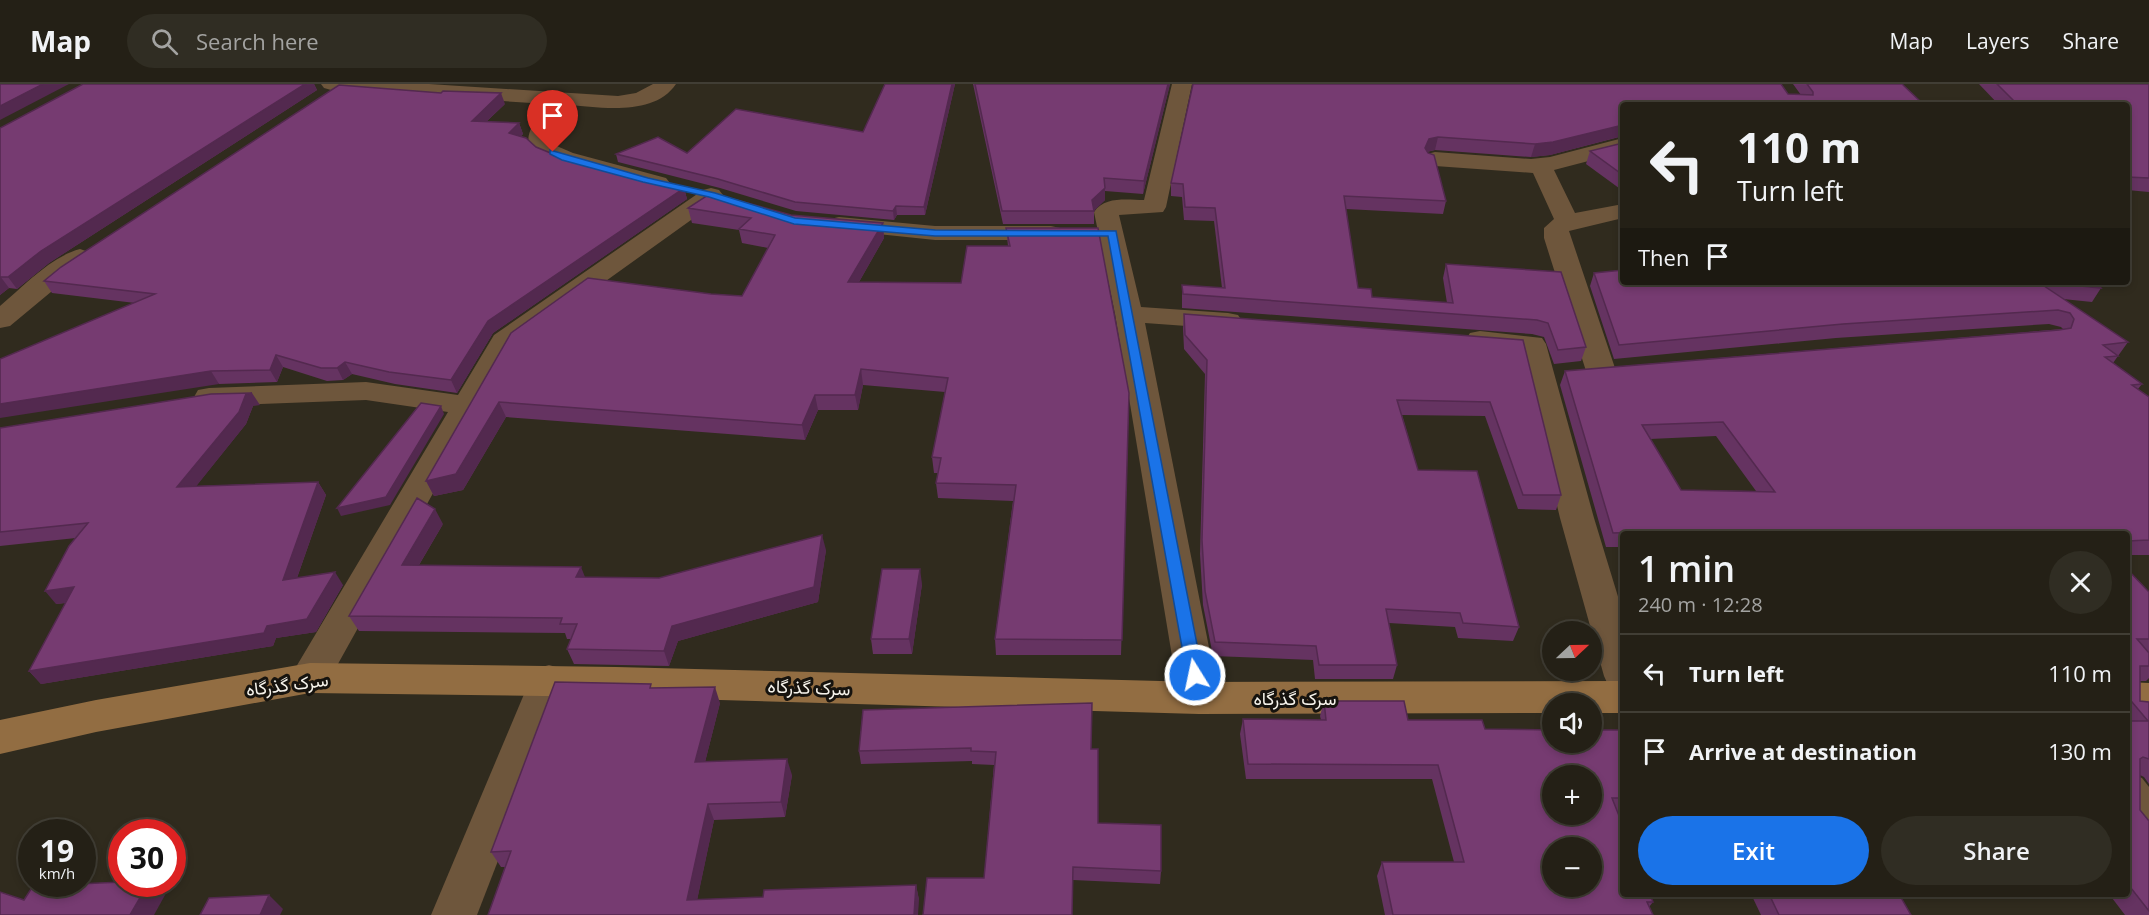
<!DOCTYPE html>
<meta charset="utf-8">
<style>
body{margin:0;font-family:"Open Sans",Vazirmatn,sans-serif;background:#302d23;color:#f1f3f6;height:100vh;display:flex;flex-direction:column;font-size:22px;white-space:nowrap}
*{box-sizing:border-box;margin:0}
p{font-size:20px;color:#a3a3a1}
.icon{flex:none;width:33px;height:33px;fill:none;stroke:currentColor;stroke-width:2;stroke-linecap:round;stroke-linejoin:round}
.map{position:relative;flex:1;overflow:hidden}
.drawer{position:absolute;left:1620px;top:447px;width:510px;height:366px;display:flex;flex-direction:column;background:#242016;border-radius:6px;box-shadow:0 3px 9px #0003,0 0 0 2px #413e35}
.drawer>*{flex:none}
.banner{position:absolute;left:1620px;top:18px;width:510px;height:183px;border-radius:6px;box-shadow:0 3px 9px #0003,0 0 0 2px #413e35;background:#242016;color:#f1f3f6;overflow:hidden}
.needle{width:39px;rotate:68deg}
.fabs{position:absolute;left:1542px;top:537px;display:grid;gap:12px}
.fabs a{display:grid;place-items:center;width:60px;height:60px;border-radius:50%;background:#242016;box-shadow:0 3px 9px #0003,0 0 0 2px #413e35;font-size:30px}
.speed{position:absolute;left:18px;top:735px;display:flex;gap:12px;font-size:30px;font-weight:700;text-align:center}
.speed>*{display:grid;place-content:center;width:78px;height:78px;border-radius:50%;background:#242016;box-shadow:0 3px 9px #0003,0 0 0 2px #413e35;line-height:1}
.speed small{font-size:15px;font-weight:400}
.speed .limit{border:9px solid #d22;background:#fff;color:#111}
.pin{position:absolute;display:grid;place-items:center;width:51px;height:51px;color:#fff;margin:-62px -26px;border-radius:50% 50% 50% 0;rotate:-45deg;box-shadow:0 0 6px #0007}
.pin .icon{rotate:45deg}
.me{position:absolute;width:66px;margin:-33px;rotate:350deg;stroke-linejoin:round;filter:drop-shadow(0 0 4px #0008)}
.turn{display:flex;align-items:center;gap:21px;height:126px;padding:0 18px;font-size:27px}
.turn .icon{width:78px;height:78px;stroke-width:2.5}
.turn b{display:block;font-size:42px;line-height:51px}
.then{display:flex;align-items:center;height:57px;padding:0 18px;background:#0003;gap:12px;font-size:22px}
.round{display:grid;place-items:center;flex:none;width:63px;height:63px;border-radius:32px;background:#302d23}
.overview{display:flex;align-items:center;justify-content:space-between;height:102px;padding:0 18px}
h1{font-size:36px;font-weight:600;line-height:45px}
.action{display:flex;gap:12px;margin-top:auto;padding:12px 18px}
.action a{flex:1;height:69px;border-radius:36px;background:#1a73e8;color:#fff;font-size:24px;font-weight:600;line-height:69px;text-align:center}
.action a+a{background:#302d23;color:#f1f3f6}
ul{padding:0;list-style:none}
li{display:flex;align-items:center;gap:18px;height:78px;padding:0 18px;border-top:2px solid #413e35}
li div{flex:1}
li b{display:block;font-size:22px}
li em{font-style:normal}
header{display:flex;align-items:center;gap:36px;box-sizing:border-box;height:84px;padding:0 30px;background:#242016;border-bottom:2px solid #413e35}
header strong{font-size:28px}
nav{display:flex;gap:33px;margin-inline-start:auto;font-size:21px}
.search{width:420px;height:54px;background:#302d23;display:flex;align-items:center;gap:15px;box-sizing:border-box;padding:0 21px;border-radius:33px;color:#a3a3a1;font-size:22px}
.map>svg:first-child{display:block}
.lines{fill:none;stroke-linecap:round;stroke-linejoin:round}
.street{fill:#6e563c;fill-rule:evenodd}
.secondary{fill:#926d42;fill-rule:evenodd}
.wall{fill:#653361;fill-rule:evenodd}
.shaded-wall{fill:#53294f}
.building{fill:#763b71;stroke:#53294f;stroke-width:1.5;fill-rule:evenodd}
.route{fill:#1a73e8;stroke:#114b97;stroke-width:1.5}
.labels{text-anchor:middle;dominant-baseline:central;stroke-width:6;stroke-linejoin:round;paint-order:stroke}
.street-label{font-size:18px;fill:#f6f3eb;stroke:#16130e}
</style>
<header>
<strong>Map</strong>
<div class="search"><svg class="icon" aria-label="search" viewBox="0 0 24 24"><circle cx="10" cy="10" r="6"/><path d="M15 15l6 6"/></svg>Search here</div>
<nav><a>Map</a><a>Layers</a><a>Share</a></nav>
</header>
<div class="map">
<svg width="2149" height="831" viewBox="0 0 2149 831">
<rect width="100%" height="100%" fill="#302b1e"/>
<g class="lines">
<!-- street -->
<g class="street">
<path d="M321,0H429L618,12L636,9L653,0H676C654,33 600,23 567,21L552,44V60L573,69L666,94L670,99L666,104L658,106C638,101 539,78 531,65C522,50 539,32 547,20L331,6L324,4Z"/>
<path d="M1172,0H1192L1166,123L1163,128L1119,131L1141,223L1228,229L1238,231L1242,237L1238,243L1228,245L1145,239L1219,614L1213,625L1199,630L1185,625L1179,614L1115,230L1094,128C1105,112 1127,116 1144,116Z"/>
<path d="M1623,54V68L1554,86L1575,129L1623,120V134L1569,147L1616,287L1611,293L1601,296L1591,293L1586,287L1544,154V144L1554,135L1533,89L1435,82L1427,80L1424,75L1427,70L1435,68L1531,75L1550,73Z"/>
<path d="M711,104L719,106L723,111L719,116L515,262L324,605L310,609L296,605L291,594L296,583L448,328L366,316L209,322L198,320L194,313L198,306L209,304L366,298L458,311L494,251L703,106Z"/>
<path d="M839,133L935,142H1051L1060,144L1063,149L1060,154L1051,156H935L830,145L827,140L830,135Z"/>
<path d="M80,165L89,168L93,173L10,242L0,244V222C23,203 50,173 80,165Z"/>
<path d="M1480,247L1542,254L1546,260L1594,434L1623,529V607L1609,603L1604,592L1560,434L1520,267L1470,261L1466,255L1470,249Z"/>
<path d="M549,581L563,585L568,596L477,831H431L530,596L535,585Z"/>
<path d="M2127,689L2142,694L2149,703V755L2134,749L2127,740Z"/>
</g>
<!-- secondary -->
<g class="secondary">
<path d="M310,579L616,583L1199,598L1623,597V629H1592V620H1552V629L1199,630L616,613L310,609L96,648L0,670V636L96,616Z"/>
<path d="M2127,598L2149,599V631L2127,630Z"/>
</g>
</g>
<!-- wall -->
<g class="wall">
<path d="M83,0H314L317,6L49,179L17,205L9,204L0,211L2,44Z"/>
<path d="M955,0L925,131H897L894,136L796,127L720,104L618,78L616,70L687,69L863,48Z"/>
<path d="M973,0H1170L1143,110L1105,107V116L1094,126V140H1003Z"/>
<path d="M1193,0L1801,11L1793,0H1902L1921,18L1623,21V52L1550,71L1531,73L1435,66L1427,68L1446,117L1443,130L1346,125L1358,204L1372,213L1447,219L1443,194L1446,180L1561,188L1586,263L1581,277L1554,280L1544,253L1532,250L1182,224V201L1222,204L1214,137L1184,136L1182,113L1171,112V99Z"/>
<path d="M1979,0H2149V108L2127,106V21H1999Z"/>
<path d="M505,20L486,38L519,39L523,50L520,53L536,63L553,70L602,85L684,104L687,115L493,249L457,309L395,300L352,290L343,296L327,297L283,283L277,298L219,300L135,219L52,209L44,197Z"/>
<path d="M1623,59V107L1586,80L1590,67Z"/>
<path d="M688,124L791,131L883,139L884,154L859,198L961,199L1008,162L1006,144L1129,309L1121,571H996L995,555L1013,417L938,414L936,399L938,389H934L932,373L945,308L863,301L858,326H818L805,356L506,333L463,406L434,412L426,397L511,249L711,210L742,212L768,164L742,159L739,146L692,139Z"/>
<path d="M1594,189L2096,198L2101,204L2092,218L2063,215L2128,258L2113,279L2142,300L2138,305L2149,313V471H2127V450H1623V463H1606L1560,301L1565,287L2063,245L2061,243L2049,240L1836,254L1614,275L1590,202ZM1716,352L1756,407L1681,406L1650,355Z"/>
<path d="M1184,230L1523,256L1561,411L1556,426L1518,425L1485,332L1402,331L1418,386L1519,543L1513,557L1458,554L1455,543L1389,539L1397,581L1393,595H1315L1313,576L1213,572L1203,521L1200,470L1205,290L1184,265L1183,244Z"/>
<path d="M260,321L253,322L246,340L196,402L318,398L326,411L297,494L343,501L316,548L276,554L273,562L41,600L29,587L66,519L56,520L76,454L0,462V344Z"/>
<path d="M443,440L419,481L585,494H659L826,466L818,518L678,557L669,582L574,580L567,565L571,555H567L565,549L359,547L349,532Z"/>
<path d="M2127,485L2149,508V594L2146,597H2140V617L2149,618V700L2144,693L2140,691V726L2149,737V831H2125L2109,810H2127Z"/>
<path d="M922,500L912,570H873L871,555Z"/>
<path d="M653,604L720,619L705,678L792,691L785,733L714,736L697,816L763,813L916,801L919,816L488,831L505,783H501L491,768Z"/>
<path d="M1324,617L1408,636L1485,645L1623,646V729H1618L1653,818L1649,823L1653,831H1385L1377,792L1382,778H1454L1432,695H1246L1240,650L1243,635L1321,636L1320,632Z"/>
<path d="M863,626L1091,665L1098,739L1161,787L1160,800L1073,796L984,794L994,681L972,680V677L861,680L859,667Z"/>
<path d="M1751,810H1899L1911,831H1761Z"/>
</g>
<!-- shaded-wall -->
<g class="shaded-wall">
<path d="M43,0H69L0,36V22Z"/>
<path d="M305,0H314L317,6L49,179L17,205L8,193L41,167Z"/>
<path d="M952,0H955L925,131L924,123Z"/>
<path d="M1168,0H1170L1143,110L1144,97Z"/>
<path d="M501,9L505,20L476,47L472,37Z"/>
<path d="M519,39L523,50L513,60L509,49Z"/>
<path d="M1623,41L1622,52L1550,71L1531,73L1535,60Z"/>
<path d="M1438,53L1435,66L1426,68L1425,64L1429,55Z"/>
<path d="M684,104L687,115L493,249L457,309L451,296L488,237Z"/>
<path d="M1105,104V116L1094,127L1092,116Z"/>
<path d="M896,122L897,131L894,136L893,127Z"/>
<path d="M883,139L884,154L851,212L848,198Z"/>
<path d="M0,192L9,204L0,211Z"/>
<path d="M276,271L283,283L277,298L270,286Z"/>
<path d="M345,278L352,290L343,296L337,284Z"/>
<path d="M861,285L863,301L858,326L855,311Z"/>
<path d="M211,287L219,300L0,334V320Z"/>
<path d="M252,309L260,321L253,322L246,340L186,415L177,403L246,310Z"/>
<path d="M815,311L818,326L805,356L802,341Z"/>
<path d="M499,318L506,333L463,406L434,412L426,397Z"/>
<path d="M441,322L444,330L390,421L341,432L337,424Z"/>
<path d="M318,398L326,411L292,508L283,496Z"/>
<path d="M435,425L443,440L410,496L402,481Z"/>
<path d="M822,451L826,466L818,518L678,557L669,582L664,567L672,542Z"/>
<path d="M581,483L587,498L576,493Z"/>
<path d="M920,485L922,500L912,570L909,555Z"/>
<path d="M335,488L343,501L316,548L276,554L273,562L41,600L29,587L267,542Z"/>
<path d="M74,503L85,516L56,520L45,507Z"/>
<path d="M715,603L720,619L701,694L695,678Z"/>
<path d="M787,675L792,691L785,733L781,718Z"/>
<path d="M708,720L714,736L694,831L687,816Z"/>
<path d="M148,800H152L165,811L154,831H130Z"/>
<path d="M916,801L919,816L918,831H914Z"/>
<path d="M269,811L283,825L280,831H260Z"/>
</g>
<!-- building -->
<g class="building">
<path d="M0,0H43L0,22Z"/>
<path d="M83,0H305L41,167L8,193H0V44Z"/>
<path d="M885,0H952L924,123L896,122L893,127L795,118L718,95L616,70L658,53L687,69L736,25L863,48Z"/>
<path d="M975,0H1168L1144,97L1104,94L1105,104L1092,116L1094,127H1002Z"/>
<path d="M1193,0H1781L1788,10L1813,11V8L1807,0H1902L1921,18L1960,21H1623V41L1553,58L1535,60L1438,53L1429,55L1425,64L1428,69L1434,71L1446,117L1344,112L1358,204L1371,205L1372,213L1453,219L1446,180L1561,188L1586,263L1558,266L1548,239L1537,236L1183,210L1182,201L1225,204L1215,124L1185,123L1183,100L1171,99Z"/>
<path d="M1997,0H2149V94L2127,93V21H2018Z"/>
<path d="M339,1L441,9L443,7L501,9L472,37L519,39L509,49L526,54L536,63L553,70L602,85L684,104L488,237L451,296L389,288L345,278L337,284H321L276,271L270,286L211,287L0,320V275L155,210L44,197L61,183Z"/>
<path d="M1623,59V91L1590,67Z"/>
<path d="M711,109L791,131L883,139L848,198L961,199L967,162H1010L1006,144H1098L1129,309L1122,556L995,555L1016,401L936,399L941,374L932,373L948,294L861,285L855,311H815L802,341L499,318L456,390L426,397L511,249L588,194L711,210L742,212L775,151L739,145L751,134L688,124Z"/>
<path d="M1623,186V198H2038L2128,258L2103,261L2118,272L2105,273L2142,300L2132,301L2149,313V456L2127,457V450H1645L1644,448L1613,449L1565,287L2059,246L2071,244L2074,235L2070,229L2058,226L1843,240L1619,261L1594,189ZM1723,338L1775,408L1681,406L1642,341Z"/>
<path d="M2041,198H2096L2101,204Z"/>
<path d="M1184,230L1523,256L1561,411H1523L1490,318L1397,316L1418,386L1477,387L1519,543L1463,539L1460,529L1386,525L1397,581H1319L1316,562L1215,558L1205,507L1202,456L1207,276L1185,251Z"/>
<path d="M252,309L246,310L239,328L177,403L318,398L283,496L335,488L307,535L267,542L264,549L29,587L74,503L45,507L69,462L88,439L0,448V344L211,310Z"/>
<path d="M421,319L441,322L386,413L337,424Z"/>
<path d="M417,414L435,425L402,481L581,483L576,493L659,494L822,451L814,503L672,542L664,567L567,565L577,540H560L562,534L349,532Z"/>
<path d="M882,485H920L909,555H871Z"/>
<path d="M2127,485L2149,508V555H2137L2149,569V582H2140V617L2149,618V675L2143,673L2140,675V726L2149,737V827L2127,799V637H2148L2127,612Z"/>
<path d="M555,598L651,600L650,604L715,603L695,678L787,675L781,718L708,720L687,816L763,813L764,806L916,801L914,831H488L511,767L491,768Z"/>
<path d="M1324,617H1404L1408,636H1482L1485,645L1552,646V658H1592V646H1623V714H1612L1623,742V810H1650L1653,818H1647L1653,831H1393L1382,778H1464L1438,681L1248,680L1243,635L1326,636ZM1552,692H1592V730H1552ZM1552,764H1592V802H1552Z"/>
<path d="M1092,619L1091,665H1098V739L1161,741V787L1073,783L1072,831H923L927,794H984L996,668L971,667V664L859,667L863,626Z"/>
<path d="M122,798V800H148L130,831H0V808L24,816L33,802Z"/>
<path d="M1769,810H1899L1911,831H1779Z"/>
<path d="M269,811L260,831H200L209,814Z"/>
</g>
<!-- route -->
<path class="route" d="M550,66L648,94L715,109L795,134L935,146L1116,147L1203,591L1201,596L1195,597L1189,596L1187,591L1108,152H935L794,140L709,113L643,98L562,76L550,70Z"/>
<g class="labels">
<!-- street labels -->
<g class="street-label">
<text transform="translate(287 600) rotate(-7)">سرک گذرگاه</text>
<text transform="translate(809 603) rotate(2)">سرک گذرگاه</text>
<text x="1295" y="614">سرک گذرگاه</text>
</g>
</g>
</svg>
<div class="fabs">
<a><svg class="needle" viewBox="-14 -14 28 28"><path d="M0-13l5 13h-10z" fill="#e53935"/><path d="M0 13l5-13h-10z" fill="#a3a3a1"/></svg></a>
<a><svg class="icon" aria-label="sound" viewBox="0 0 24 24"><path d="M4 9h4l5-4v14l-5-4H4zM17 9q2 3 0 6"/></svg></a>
<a>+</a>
<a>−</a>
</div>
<div class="speed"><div>19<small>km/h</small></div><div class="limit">30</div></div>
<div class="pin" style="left:553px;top:68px;background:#d93025"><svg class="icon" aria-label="arrive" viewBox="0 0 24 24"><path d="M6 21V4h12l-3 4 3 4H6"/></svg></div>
<svg class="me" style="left:1195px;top:591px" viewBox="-20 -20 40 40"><circle r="17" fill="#1a73e8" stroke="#fff" stroke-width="3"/><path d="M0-11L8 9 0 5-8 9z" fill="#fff"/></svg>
<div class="banner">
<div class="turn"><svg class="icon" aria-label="left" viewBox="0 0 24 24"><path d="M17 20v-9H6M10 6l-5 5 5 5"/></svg><div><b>110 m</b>Turn left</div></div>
<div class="then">Then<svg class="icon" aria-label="arrive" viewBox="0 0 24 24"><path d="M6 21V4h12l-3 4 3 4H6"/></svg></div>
</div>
<section class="drawer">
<div class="overview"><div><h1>1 min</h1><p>240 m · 12:28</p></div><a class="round"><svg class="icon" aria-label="close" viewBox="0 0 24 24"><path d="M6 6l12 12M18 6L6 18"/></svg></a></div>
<ul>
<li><svg class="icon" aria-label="left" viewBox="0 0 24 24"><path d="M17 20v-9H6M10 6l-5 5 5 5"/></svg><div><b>Turn left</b></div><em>110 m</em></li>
<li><svg class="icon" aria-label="arrive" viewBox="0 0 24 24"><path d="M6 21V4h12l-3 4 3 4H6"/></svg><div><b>Arrive at destination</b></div><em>130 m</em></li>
</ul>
<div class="action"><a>Exit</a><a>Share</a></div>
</section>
</div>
